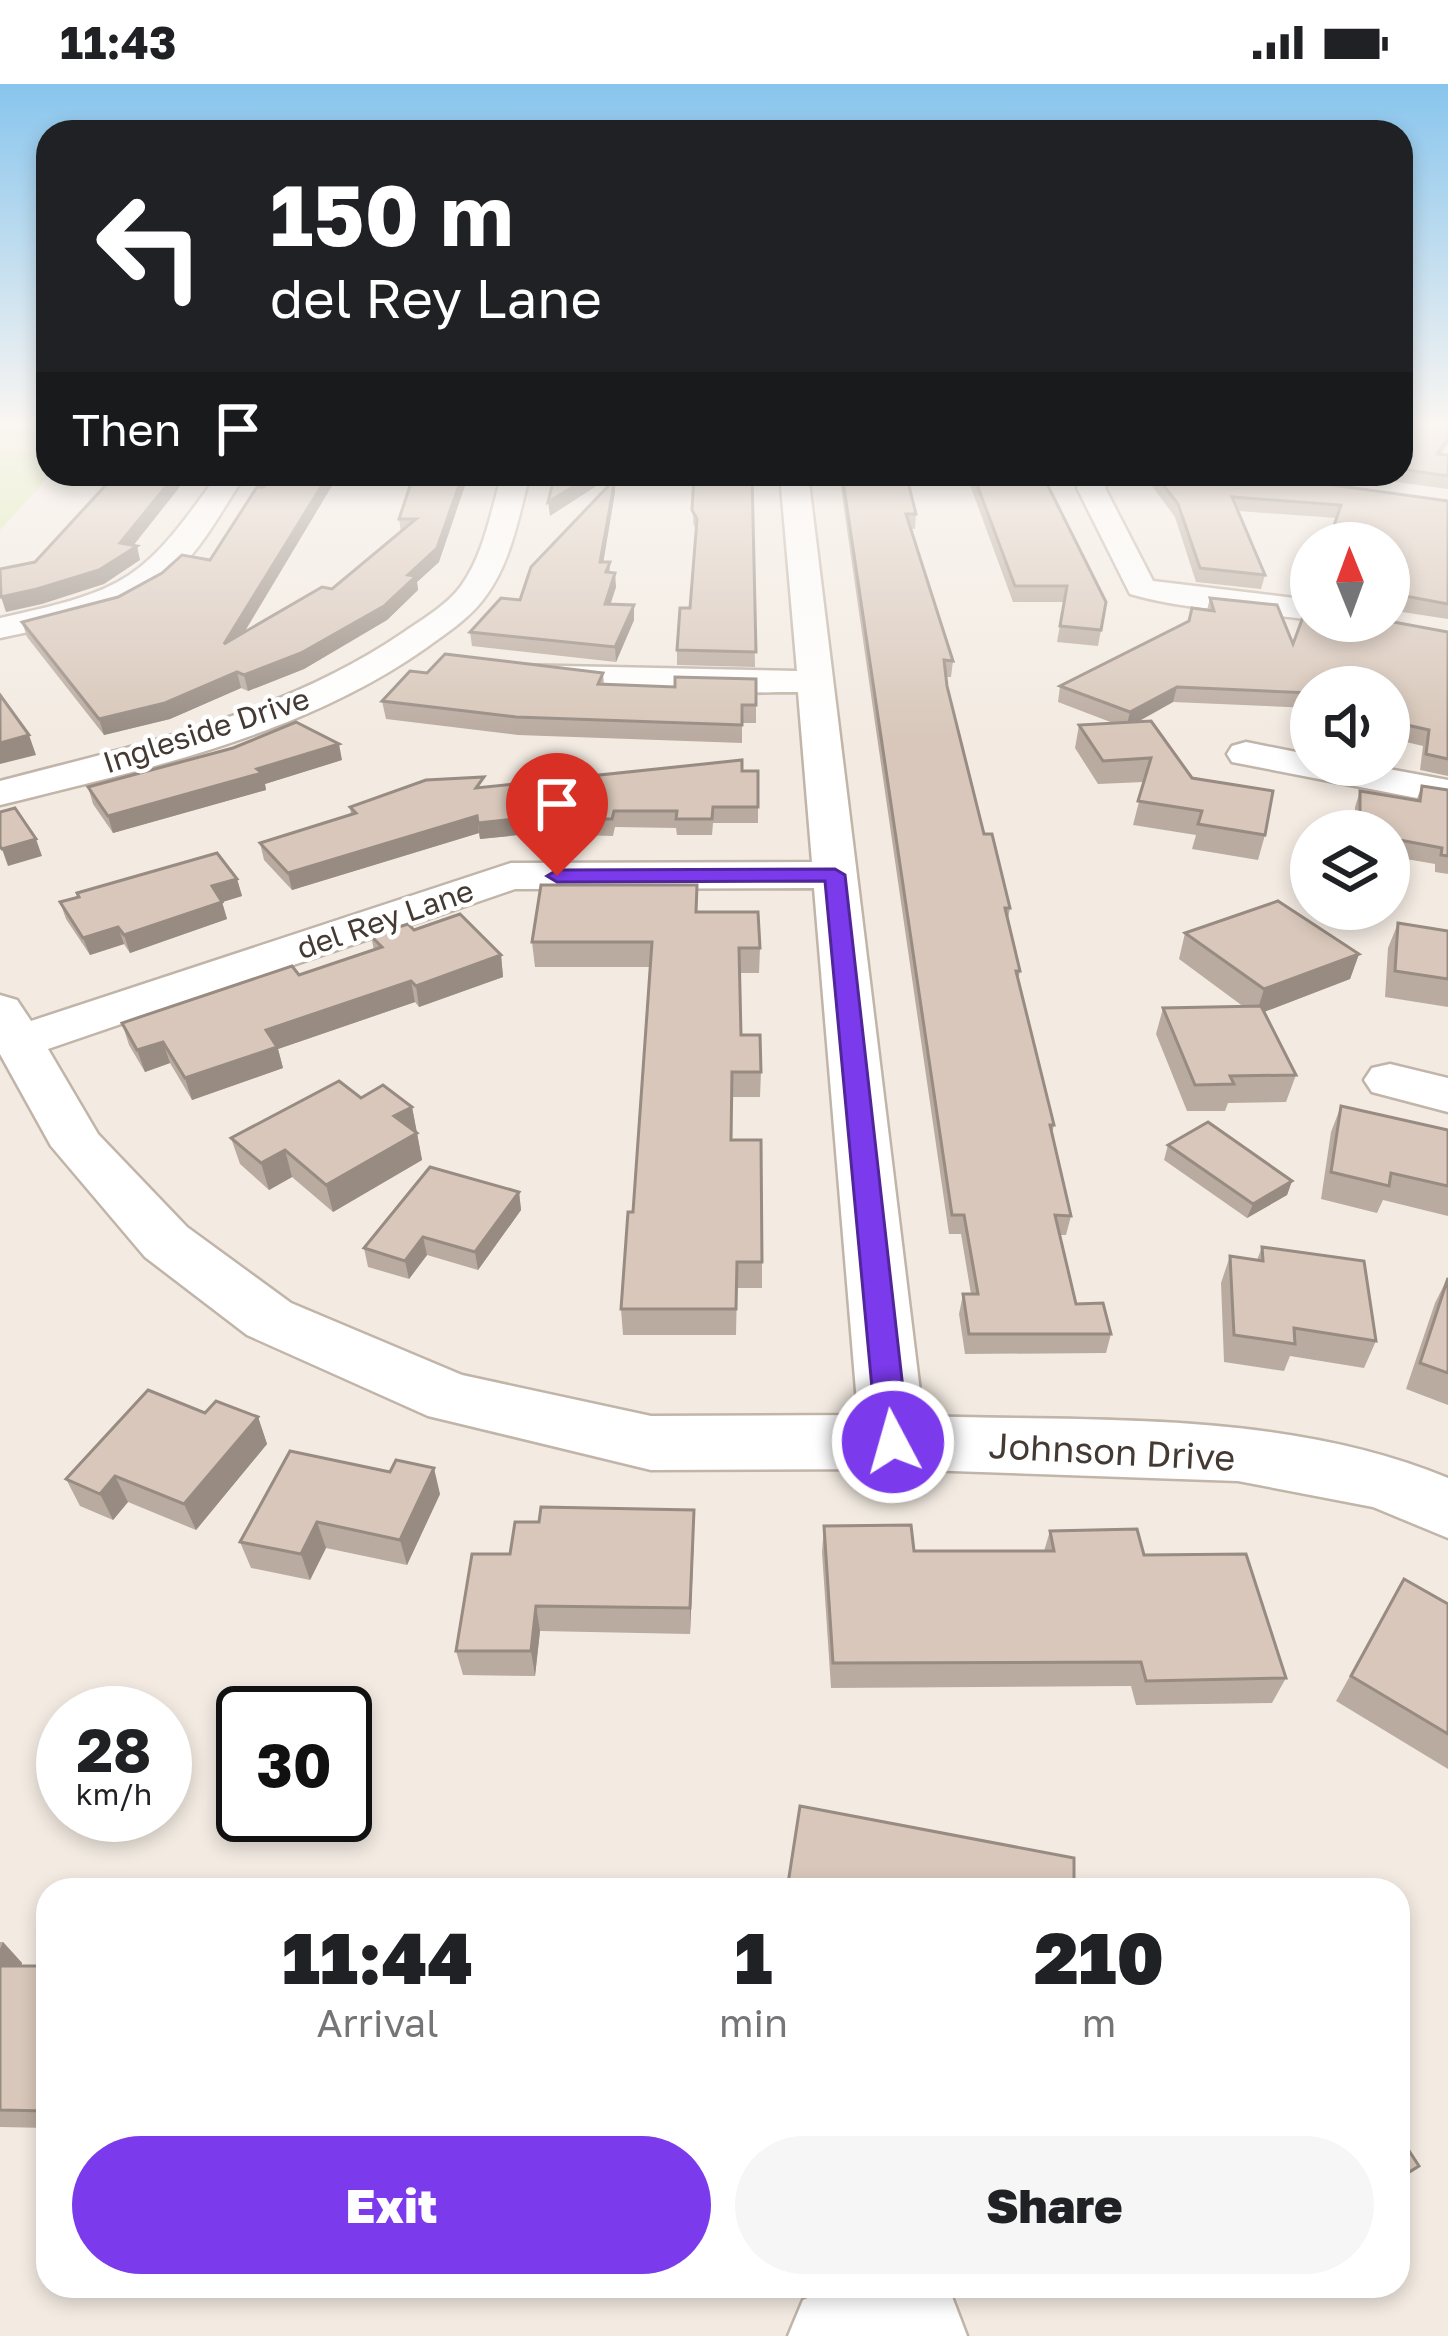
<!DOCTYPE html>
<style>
body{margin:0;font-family:"Golos Text",sans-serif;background:#f6f6f6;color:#202124;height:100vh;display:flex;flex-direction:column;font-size:45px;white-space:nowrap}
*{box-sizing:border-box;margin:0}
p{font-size:39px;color:#757577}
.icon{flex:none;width:66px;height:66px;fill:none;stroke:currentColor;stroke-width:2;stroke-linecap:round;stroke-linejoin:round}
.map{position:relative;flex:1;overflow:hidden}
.drawer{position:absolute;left:36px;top:1794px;width:1374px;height:420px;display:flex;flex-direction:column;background:#fff;border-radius:36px;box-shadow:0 6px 18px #0003}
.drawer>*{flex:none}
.top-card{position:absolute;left:36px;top:36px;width:1377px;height:366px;border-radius:36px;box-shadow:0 6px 18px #0003;background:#202124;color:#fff;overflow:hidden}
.needle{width:78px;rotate:359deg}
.tools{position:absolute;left:1290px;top:438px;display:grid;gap:24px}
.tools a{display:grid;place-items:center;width:120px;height:120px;border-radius:50%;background:#fff;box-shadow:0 6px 18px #0003;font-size:60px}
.speed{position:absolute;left:36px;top:1602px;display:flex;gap:24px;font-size:60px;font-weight:700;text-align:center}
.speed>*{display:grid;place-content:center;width:156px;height:156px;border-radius:50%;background:#fff;box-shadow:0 6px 18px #0003;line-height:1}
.speed small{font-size:30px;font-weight:400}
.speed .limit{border:6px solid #111;border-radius:18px;background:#fff;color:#111}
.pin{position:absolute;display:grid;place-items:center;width:102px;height:102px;color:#fff;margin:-123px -51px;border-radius:50% 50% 50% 0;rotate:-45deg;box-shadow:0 0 12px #0007}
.pin .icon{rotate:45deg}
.me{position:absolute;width:132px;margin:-66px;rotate:354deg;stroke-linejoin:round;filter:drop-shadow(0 0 9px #0008)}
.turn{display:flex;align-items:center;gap:42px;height:252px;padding:0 36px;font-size:54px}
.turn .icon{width:156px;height:156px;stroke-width:2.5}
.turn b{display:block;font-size:84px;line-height:102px}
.then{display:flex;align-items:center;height:114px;padding:0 36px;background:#0003;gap:24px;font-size:45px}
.eta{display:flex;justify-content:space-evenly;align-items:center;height:204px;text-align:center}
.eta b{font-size:72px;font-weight:800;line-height:84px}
.button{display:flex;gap:24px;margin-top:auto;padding:24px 36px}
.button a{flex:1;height:138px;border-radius:72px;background:#7c3aed;color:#fff;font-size:48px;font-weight:800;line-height:138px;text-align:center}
.button a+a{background:#f6f6f6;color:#202124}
.status{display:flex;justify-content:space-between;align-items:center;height:84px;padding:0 60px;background:#fff;direction:ltr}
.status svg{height:33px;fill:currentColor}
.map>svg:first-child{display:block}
.green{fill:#d7eaa8}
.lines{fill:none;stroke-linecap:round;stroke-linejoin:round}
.minor-casing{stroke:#c1b4a8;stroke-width:5}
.minor{fill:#fff;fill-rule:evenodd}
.wall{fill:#baaba0}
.shaded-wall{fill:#978b82}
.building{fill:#d8c7ba;stroke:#978b82;stroke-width:3}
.route{fill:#7c3aed;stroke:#51269a;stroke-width:3}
.labels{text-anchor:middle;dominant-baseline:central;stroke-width:9;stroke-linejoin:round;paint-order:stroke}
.far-street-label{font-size:30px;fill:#443a33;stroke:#fff}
.street-label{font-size:36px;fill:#443a33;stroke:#fff}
</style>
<div class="status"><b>11:43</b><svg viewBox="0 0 49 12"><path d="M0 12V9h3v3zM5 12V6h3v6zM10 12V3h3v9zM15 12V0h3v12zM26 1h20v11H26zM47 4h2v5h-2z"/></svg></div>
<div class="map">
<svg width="1448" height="2252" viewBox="0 0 1448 2252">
<rect width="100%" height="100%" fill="#f3ebe2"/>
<!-- green -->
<path class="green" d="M0,338H48L51,390L0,446Z"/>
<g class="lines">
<!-- minor casing -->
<g class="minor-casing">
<g id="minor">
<path d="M218,390H246C225,421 207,456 181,483C136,531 62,540 0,554V534C128,506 143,496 218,390Z"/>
<path d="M502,390H530C518,434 511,481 482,517C467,536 445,550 426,564C301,652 146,685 0,721V697C140,660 283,631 404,548C423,535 447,521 461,502C484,470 491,427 502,390Z"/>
<path d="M780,390H808L923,1332C1097,1338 1284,1326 1448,1394V1454L1373,1423L1238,1397L893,1385L651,1386L428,1332L247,1251L145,1173L51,1062L0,970V911L17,916L31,937L511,779L812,778L798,608C706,608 604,618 514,595L508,588L514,581L797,587ZM814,804L858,1331L651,1332L462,1291L291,1219L187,1143L98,1050L48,965L515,805Z"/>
<path d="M1085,390H1113L1105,404L1153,497L1311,516V536C1251,527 1188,527 1130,510L1077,404Z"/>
<path d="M1246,658L1311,671V681H1367L1448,696V720L1232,678L1227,670L1232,662Z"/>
<path d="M1390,980L1448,994V1028L1372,1008L1364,996L1372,984Z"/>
<path d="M836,2202H948L967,2252H788L803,2216Z"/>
</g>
</g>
<!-- minor -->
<use href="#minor" class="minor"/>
</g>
<!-- wall -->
<g class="wall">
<path d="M1401,338H1448V361L1441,370L1448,371V405L1338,390H1401Z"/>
<path d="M273,390H339L244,549L332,505L401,448L399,435L414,390L439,478L417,498L418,506L387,536L304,585L248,607L241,604L170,635L104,651L27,553L22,538L118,513L210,476Z"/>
<path d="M642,390H752L755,583L677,581V566L690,524L696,446L693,439L694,395L644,393Z"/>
<path d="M839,390H906L916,430L915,445H911L953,577L951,593H946L947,602L984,750L1010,824L1008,835L1020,887L1018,897L1054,1041L1052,1050L1071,1132L1066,1151H1059L1076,1220L1111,1250L1106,1269L965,1270L959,1230L963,1210H971L961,1150H949Z"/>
<path d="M966,390H1042L1106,518L1098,562L1057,558L1064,518H1013Z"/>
<path d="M1143,390H1253L1448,417V535L1389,526V459L1336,434L1238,427L1265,491L1261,505L1196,498L1175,433Z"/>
<path d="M615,395V408L603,478H610V489L616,503L610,520L634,521V536L616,578L472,562L470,548L520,516Z"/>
<path d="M1210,514L1293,560L1448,548V692L1420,686L1423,662L1389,654V603H1311V624L1173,618L1138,638L1192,694L1265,751L1258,776L1192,765L1196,751L1133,741L1144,698L1098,700L1075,664L1079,641L1113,639L1058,618L1060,602L1189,537L1207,526Z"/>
<path d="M427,589H603L604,601L675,603L756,595V639H742V659L518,651L386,635L382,617Z"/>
<path d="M342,676L265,700L266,706L113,749L93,720L88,703Z"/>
<path d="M742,687H758V739H713L712,751H677L676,744L615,743L613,752L577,751V745L480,755L479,749L292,806L264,776L260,759L351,731L350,723L485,703Z"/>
<path d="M1422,702L1448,706V790L1435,788V780L1389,772V747H1355V723L1360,707L1416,717Z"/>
<path d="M237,795L242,812L222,818L227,835L130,869L124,860L90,871L66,835L60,818Z"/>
<path d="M697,828L760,864L759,889H739L741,951L761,988L760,1013H732L731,1056L762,1178V1204H737L736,1251H623L621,1225L633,1128L650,883H535L532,858Z"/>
<path d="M1398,839L1448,847V923L1385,913L1388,864Z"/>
<path d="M414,846L501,871L503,893L419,923L415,918L278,965L283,984L192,1016L170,979L145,988L129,961L122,939L299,891L374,866L371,852Z"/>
<path d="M1185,849L1359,870L1350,895L1264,928L1296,991L1286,1018L1228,1019L1225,1027H1187L1156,950L1163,924L1244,923L1179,875Z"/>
<path d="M361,1014L412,1023L422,1076L333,1128L292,1093L269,1106L240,1080L231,1054Z"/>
<path d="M1341,1022L1448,1046V1132L1383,1116L1377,1129L1321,1115L1331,1048Z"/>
<path d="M1168,1061L1292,1097L1287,1111L1247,1134L1164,1076Z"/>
<path d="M519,1108L521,1126L478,1186L427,1171L409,1195L368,1183L364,1164Z"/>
<path d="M1262,1163L1376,1257L1364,1284L1290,1272L1284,1287L1224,1278L1221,1199L1230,1172L1257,1176Z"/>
<path d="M1448,1193V1321L1406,1305L1435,1219Z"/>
<path d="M205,1329L258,1333L267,1360L196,1446L128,1418L113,1436L80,1422L66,1395Z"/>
<path d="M440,1410L407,1481L326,1464L310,1496L251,1484L240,1458Z"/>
<path d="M694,1426L690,1550L540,1547L535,1592L463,1591L456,1567L510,1470L539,1438Z"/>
<path d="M824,1442L914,1467H1044L1050,1447L1144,1471L1286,1594L1272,1619L1136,1621L1131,1602L831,1604L822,1468Z"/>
<path d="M1404,1495L1448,1520V1685L1336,1617Z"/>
<path d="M0,1858H3L22,1879L21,1882H48V2044L0,2043Z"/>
</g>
<!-- shaded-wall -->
<g class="shaded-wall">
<path d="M176,390H190L129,467L137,462L140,476L104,500L42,520L6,528L1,513L120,459Z"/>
<path d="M329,390H339L228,575L224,560Z"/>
<path d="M463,390H469L439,478L417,498L418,506L387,536L304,585L248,607L244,591L408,491Z"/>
<path d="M594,390H615L550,432L548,418Z"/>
<path d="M615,395V408L601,492L600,478Z"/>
<path d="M615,489L616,503L606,534L605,520Z"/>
<path d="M634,521V536L616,578L615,563Z"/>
<path d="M237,588L241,604L170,635L104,651L99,635Z"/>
<path d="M1177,603L1173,618L1126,644L1130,628Z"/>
<path d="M29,651L36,671L0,680V659Z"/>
<path d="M339,660L342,676L265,700L266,706L113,749L108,732Z"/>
<path d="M577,728V745L480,755L478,739Z"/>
<path d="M477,732L479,749L292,806L288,789Z"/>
<path d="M36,755L42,772L8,782L2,765Z"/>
<path d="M237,795L242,812L216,820L212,802Z"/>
<path d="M222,818L227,835L130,869L124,851Z"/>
<path d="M118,843L124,860L90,871L83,854Z"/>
<path d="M1359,870L1350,895L1256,931L1264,905Z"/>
<path d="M501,871L503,893L419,923L416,902Z"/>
<path d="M411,897L415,918L278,965L283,984L192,1016L185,994L266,946Z"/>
<path d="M163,958L170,979L145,988L137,966Z"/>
<path d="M412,1023L417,1049L394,1032Z"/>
<path d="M417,1049L422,1076L333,1128L326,1101Z"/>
<path d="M285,1066L292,1093L269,1106L261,1079Z"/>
<path d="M1292,1097L1287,1111L1247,1134L1253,1120Z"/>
<path d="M519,1108L521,1126L478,1186L475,1168Z"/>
<path d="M423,1153L427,1171L409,1195L405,1177Z"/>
<path d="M258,1333L267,1360L196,1446L184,1420Z"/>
<path d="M434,1384L440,1410L407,1481L400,1456Z"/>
<path d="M115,1392L128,1418L113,1436L100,1410Z"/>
<path d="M694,1426V1452L690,1550V1524Z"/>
<path d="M317,1438L326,1464L310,1496L301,1470Z"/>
<path d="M536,1522L540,1547L535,1592L531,1567Z"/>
<path d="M3,1858L22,1879L14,1902L0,1888V1865Z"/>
</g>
<!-- building -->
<g class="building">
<path d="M1401,338H1448V354L1437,370L1448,371V392L1401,385Z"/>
<path d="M116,390H176L120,459L137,462L99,486L37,505L1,513L0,485L35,478Z"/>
<path d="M273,390H329L224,560L322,503L332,505L416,435H399L414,390H463L437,464L408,491L416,492L384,522L301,569L244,591L237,588L165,619L99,635L22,538L118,513L162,489L182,471L210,476L257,403H264Z"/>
<path d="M555,390H594L548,418Z"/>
<path d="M694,390H752L756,568L677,566L680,524H690L697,435L692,426Z"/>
<path d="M842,390H906L916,430H906L953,577L944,576L947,602L984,750H992L1010,824H1005L1020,887H1016L1054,1041H1050L1071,1132L1055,1131L1076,1220L1103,1219L1111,1250H969L963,1210H978L964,1131H952Z"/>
<path d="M973,390H1042L1106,518L1101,546L1060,542L1067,502H1015Z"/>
<path d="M1155,390H1253L1448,417V520L1394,510L1389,518V459H1328L1341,421L1232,413L1265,491L1200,484L1178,420Z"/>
<path d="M615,395L600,478H610L606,488L615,489L605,520L634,521L615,563L470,548L501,514L520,516L531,483Z"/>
<path d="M1210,514L1277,521L1293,560L1306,525L1311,523V537H1388L1448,548V675L1426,670L1429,646L1389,637V603H1311V609L1177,603L1130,628L1060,602L1189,537L1192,524L1214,527Z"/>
<path d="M445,570L603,589L598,600L675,603V593L756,595V621H742V641L516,633L382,617L410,587L427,589Z"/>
<path d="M0,611L29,651L0,659Z"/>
<path d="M1151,637L1192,694L1273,707L1265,751L1198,740L1202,727L1138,717L1151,674L1103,677L1079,641Z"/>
<path d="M296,638L339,660L257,685L262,689L108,732L88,703L233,664Z"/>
<path d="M742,676V687H758V723H713L712,735H676L677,727H614L612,735H576L577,728L478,739L477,732L288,789L260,759L356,729L350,723L426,696L484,693L476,704Z"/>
<path d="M1422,702L1448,706V772L1441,771L1442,764L1389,754V747H1360V707L1420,717Z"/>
<path d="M15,724L36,755L2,765L0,762V728Z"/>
<path d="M217,769L237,795L212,802L222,818L124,851L118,843L83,854L60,818L79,813L77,809Z"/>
<path d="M541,801H697L696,828H758L760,864H739L741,951H760L761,988H732L731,1056H761L762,1178H737L736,1225H621L628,1128H633L652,858H532Z"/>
<path d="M1278,817L1359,870L1264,905L1185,849Z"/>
<path d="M460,830L501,871L416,902L411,897L266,946L277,963L185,994L163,958L137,966L122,939L292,882L299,891L382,863L371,852L408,840L414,846Z"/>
<path d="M1398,839L1448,847V895L1395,887Z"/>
<path d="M1261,922L1296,991L1230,992L1234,1000L1195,1001L1163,924Z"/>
<path d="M339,997L361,1014L383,1001L412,1023L394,1032L417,1049L326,1101L285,1066L261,1079L231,1054Z"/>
<path d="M1341,1022L1448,1046V1102L1391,1089L1389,1102L1331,1088Z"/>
<path d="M1208,1038L1292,1097L1253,1120L1168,1061Z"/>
<path d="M430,1083L519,1108L475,1168L423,1153L405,1177L364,1164Z"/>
<path d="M1262,1163L1364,1177L1376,1257L1294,1244L1295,1260L1234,1251L1230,1172L1263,1177Z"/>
<path d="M1448,1194V1289L1420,1279Z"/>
<path d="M148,1306L205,1329L216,1317L258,1333L184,1420L115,1392L100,1410L66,1395Z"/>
<path d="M290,1367L390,1388L396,1376L434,1384L400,1456L317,1438L301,1470L240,1458Z"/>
<path d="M541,1423L694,1426L690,1524L536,1522L531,1567H456L472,1470H510L515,1438H539Z"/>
<path d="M911,1441L914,1467H1054L1050,1447L1137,1445L1144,1471L1246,1470L1286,1594L1146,1597L1141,1578L833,1579L824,1442Z"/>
<path d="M1404,1495L1448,1520V1650L1351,1592Z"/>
<path d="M800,1722L1074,1774V1806H787Z"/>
<path d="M0,1882H48V2027L0,2026Z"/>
<path d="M1398,2050L1419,2082L1398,2095Z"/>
</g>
<!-- sky -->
<linearGradient id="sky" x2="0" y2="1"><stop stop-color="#88c5ed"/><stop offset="0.52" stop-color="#faf6f2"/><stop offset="1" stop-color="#faf6f2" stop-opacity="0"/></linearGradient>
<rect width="1448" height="653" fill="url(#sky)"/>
<!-- route -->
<path class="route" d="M835,785L845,791L909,1358L904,1367L893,1370L882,1367L877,1358L825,797L557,798L547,792L557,786Z"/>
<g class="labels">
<!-- far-street labels -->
<g class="far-street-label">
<text transform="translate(206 646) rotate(-18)">Ingleside Drive</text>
<text transform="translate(385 835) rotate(-19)">del Rey Lane</text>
</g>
<!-- street labels -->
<g class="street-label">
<text transform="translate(1112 1367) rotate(3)">Johnson Drive</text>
</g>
</g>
</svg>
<div class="tools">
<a><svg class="needle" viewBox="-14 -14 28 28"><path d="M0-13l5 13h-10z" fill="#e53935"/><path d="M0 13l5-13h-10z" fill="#757577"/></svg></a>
<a><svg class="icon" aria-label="sound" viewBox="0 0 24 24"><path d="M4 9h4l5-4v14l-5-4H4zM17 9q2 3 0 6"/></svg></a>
<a><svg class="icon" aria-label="layers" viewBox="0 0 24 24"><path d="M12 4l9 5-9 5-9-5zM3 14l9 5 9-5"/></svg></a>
</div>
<div class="speed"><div>28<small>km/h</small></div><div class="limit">30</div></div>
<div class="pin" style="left:557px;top:792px;background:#d93025"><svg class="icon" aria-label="arrive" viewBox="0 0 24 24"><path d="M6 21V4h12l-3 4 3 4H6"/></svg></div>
<svg class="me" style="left:893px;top:1358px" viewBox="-20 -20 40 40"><circle r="17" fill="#7c3aed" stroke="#fff" stroke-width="3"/><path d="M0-11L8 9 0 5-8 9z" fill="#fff"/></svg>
<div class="top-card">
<div class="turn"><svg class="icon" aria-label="left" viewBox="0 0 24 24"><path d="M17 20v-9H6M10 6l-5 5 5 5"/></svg><div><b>150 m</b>del Rey Lane</div></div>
<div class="then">Then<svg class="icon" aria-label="arrive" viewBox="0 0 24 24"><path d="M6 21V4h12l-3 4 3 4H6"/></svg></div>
</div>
<section class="drawer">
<div class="eta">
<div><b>11:44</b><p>Arrival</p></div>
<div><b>1</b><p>min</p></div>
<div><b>210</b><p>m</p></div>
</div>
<div class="button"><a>Exit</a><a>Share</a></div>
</section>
</div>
